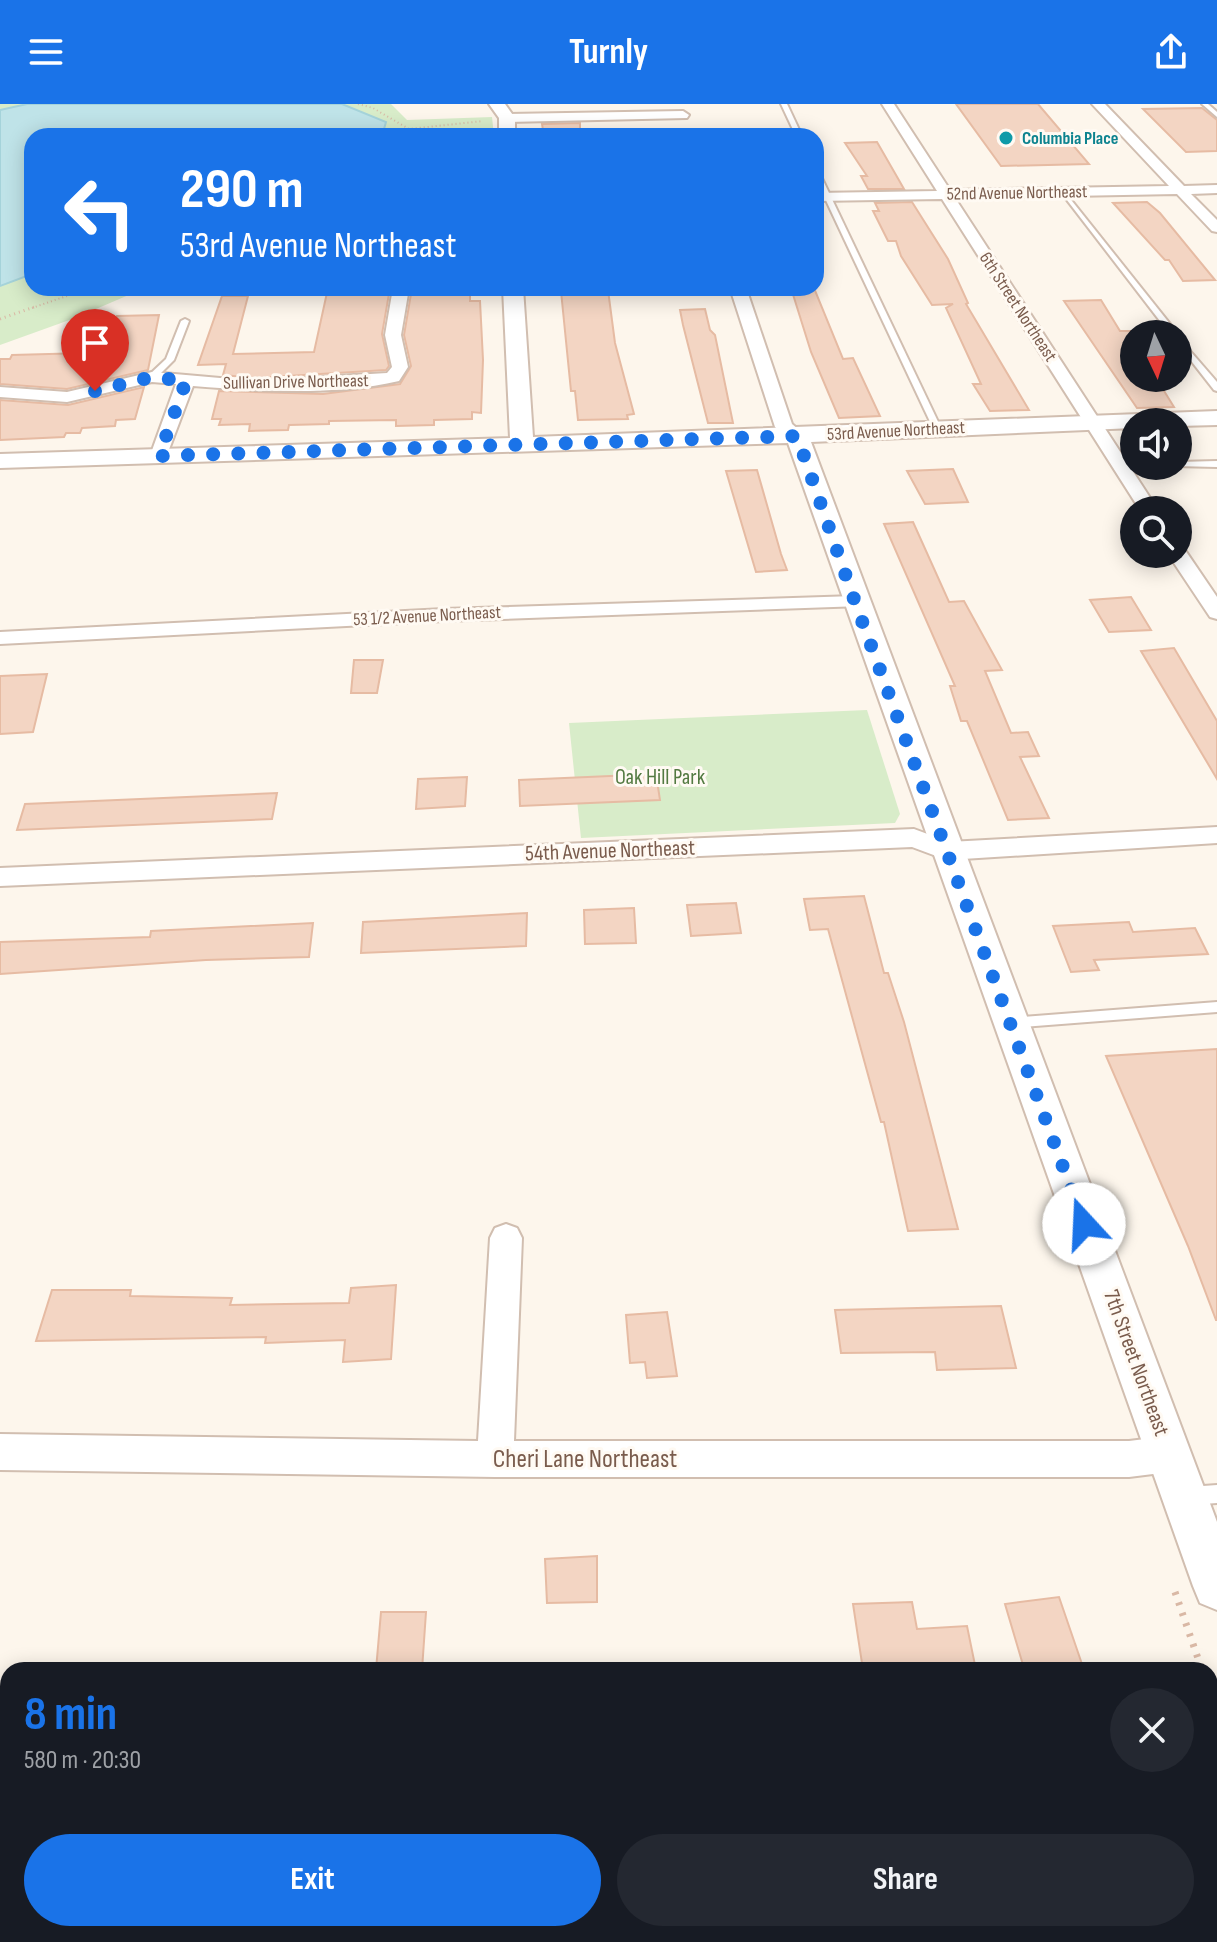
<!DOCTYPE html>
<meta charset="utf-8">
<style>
body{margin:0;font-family:"Sofia Sans Condensed",sans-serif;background:#242831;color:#f1f3f6;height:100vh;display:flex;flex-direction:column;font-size:30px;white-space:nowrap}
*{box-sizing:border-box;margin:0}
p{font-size:26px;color:#9ea1a6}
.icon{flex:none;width:44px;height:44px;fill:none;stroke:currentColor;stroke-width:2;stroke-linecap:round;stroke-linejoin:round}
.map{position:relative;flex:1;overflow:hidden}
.details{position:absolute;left:0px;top:1558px;width:1218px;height:280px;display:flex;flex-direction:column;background:#171b24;border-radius:24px 24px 0 0;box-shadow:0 4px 20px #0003}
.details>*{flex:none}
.guide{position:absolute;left:24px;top:24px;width:800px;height:168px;border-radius:24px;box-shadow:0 4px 20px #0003;background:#1a73e8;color:#fff;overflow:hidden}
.needle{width:52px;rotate:176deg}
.buttons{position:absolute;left:1120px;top:216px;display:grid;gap:16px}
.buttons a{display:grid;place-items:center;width:72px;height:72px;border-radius:50%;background:#171b24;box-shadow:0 4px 20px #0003;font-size:40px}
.pin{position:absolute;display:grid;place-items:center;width:68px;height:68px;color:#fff;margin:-82px -34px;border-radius:50% 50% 50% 0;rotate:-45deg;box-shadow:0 0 8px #0007}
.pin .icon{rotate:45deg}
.me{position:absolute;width:88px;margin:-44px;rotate:340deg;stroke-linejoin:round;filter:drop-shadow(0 0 6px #0008)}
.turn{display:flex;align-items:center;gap:28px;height:168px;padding:0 24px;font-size:36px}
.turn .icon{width:104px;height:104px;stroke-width:2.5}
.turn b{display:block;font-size:56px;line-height:68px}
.round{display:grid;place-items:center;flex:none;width:84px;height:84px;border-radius:42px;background:#242831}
.headline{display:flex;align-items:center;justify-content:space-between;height:136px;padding:0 24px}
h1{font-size:48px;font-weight:700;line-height:60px;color:#1a73e8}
.cta{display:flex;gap:16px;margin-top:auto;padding:16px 24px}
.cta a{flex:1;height:92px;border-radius:48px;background:#1a73e8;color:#fff;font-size:32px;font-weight:700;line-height:92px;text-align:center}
.cta a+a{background:#242831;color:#f1f3f6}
header{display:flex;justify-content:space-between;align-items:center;height:104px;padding:0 24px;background:#1a73e8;color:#fff;font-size:36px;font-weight:700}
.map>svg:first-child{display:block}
.green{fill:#d8ecc9}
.water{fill:#bfe3e8;stroke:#a5d3da;stroke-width:2}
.building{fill:#f3d5c3;stroke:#e6bba3;stroke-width:2}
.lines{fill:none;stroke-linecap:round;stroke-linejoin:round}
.service-casing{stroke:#d1beb0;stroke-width:4}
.minor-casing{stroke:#d1beb0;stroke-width:4}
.tertiary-casing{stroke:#d1beb0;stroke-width:4}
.path-far2{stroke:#d9b8a5;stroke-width:2;stroke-dasharray:1 3;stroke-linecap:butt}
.path-far1{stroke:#d9b8a5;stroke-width:3;stroke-dasharray:1 4;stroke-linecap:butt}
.path{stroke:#d9b8a5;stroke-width:7;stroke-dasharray:3 8;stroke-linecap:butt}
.service{fill:#fff;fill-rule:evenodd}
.minor{fill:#fff;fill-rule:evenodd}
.tertiary{fill:#fff;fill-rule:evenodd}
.route{stroke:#1a73e8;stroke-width:14;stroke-dasharray:0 25.2}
.culture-dot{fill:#0f9aa8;stroke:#fffaf3;stroke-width:3}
.labels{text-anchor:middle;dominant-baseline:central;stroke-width:6;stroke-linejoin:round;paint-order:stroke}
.far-culture-label{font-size:18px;font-weight:bold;fill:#0d838f;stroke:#fffaf3;text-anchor:start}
.far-street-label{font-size:18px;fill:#7a5c4d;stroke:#fffaf3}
.park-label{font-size:22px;fill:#537a41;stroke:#fffaf3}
.street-label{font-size:22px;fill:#7a5c4d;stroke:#fffaf3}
.near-street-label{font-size:26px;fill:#7a5c4d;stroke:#fffaf3}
</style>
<header><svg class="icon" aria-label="menu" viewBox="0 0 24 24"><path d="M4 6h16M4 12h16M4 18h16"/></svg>Turnly<svg class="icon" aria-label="share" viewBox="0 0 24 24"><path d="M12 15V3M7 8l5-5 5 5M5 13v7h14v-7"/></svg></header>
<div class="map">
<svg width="1217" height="1838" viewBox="0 0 1217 1838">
<rect width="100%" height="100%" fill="#fdf6ec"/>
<!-- green -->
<g class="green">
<path d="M0,0H391L407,16L492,13L494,32H32V184H145L75,214L0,241Z"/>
<path d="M867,606L900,710L895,719L581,734L569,619Z"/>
</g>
<!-- water -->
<path class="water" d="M27,0H342L386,18L382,32H32V170L0,182V6Z"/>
<!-- building -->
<g class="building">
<path d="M956,0H1038L1089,60L1001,62Z"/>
<path d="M1202,4L1217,16V47L1186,48L1143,5Z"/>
<path d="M580,19V32H544L542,20Z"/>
<path d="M877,38L896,71L904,85H868L861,72H867L845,39Z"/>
<path d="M912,98L948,155L968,199L966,200L1029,306L990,307L973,280H981L946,204L953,200L932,201L901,152L896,137H888L873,107H879L875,99Z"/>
<path d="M1147,98L1160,109L1215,176L1183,177L1169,156H1165L1113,99Z"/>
<path d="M328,184H390L382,230L389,262L386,266L254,274L223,271L226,260L198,261L222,192H248L233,250L314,248Z"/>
<path d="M412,184H460V188H470V197H480L483,256L481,309L472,308V315L434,316V321L396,322V316L329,317V320L289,321L288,326L249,327L250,320L219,321L221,315H212L219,287L323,290L400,280L411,262L404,231Z"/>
<path d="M791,184H814L843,255L853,254L880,312L839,314L811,248Z"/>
<path d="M608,186L615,239L634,310L627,311L628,315L578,316L575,287H571L561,187Z"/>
<path d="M1101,196L1120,227H1134V274H1156L1174,303L1137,304L1064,197Z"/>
<path d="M705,205L710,226L715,231L733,319H708L683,221L680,206Z"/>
<path d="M159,211L148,266L67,285L0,280V255H10L12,251L86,249L96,217H115L117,212Z"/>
<path d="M144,283L135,315L116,316L115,322L82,324L80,329H66L64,333L0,336V296L68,301Z"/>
<path d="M953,365L968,398L925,400L907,367Z"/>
<path d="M757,366L781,450L787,466L756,468L726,367Z"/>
<path d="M913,418L949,498L964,497L1002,566L985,567L1011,629L1028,628L1039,652L1020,653L1049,714L1008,716L967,617H961L950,582H955L884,420Z"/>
<path d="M1131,493L1151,526L1109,528L1090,496Z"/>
<path d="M1174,544L1217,617V675L1141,547Z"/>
<path d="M354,556H383L377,589H351Z"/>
<path d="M47,570L33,628L0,630V572Z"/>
<path d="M656,670L660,696L520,702L519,676Z"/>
<path d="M467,673L465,702L416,705L418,675Z"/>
<path d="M277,689L272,715L17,726L25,700Z"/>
<path d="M864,792L884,869H888L904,918L958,1125L908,1127L884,1018H881L828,825L810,826L804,795Z"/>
<path d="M736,799L741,829L691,832L687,801Z"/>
<path d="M634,804L636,839L585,840L584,806Z"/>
<path d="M527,809L526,842L361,849L363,818Z"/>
<path d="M1129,818L1133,828L1195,824L1208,850L1094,856L1099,866L1071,868L1053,822Z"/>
<path d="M313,819L309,853L206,856L0,870V838L150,833L151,827Z"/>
<path d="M1217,945V1216H1216L1188,1142L1106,952Z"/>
<path d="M396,1181L391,1255L343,1258L345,1236L265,1239L266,1233L36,1237L52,1186H131L130,1192L232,1194L230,1201L349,1199L351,1184Z"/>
<path d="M1001,1202L1016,1264L937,1266L935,1248L841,1249L835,1206Z"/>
<path d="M667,1208L677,1272L647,1274L645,1258L630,1259L626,1211Z"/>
<path d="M597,1452V1498L547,1499L545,1455Z"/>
<path d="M1059,1493L1084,1566H1051L1049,1559L1023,1561L1005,1500Z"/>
<path d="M912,1498L917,1525L967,1522L976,1566H863L853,1500Z"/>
<path d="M381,1508H426L422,1566H376Z"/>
</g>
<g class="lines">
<!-- service casing -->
<g class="service-casing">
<g id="service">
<path d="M781,0H787L802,32H796Z"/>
<path d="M1202,0H1208L1217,8V13Z"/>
<path d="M816,66L819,68L941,324L940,326L933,324L816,75Z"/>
<path d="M1060,87H1064L1178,230H1170Z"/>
<path d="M185,215L189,217L174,256L155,275H149V271L166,255L181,217Z"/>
<path d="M1178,233L1217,278V287L1214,286L1178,240Z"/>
<path d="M1217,357V363L1174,362H1178V358Z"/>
<path d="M1121,360H1134V362H1161L1156,365H1118V361Z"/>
<path d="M1217,898V908L1010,924L1005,923L1003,919L1005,915L1010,914Z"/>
<path d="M1217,1381V1399L1189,1401L1183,1398L1180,1392L1183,1386L1189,1383Z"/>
</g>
</g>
<!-- minor casing -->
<g class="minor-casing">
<g id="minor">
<path d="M882,0H894L950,86L1169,82L1092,0H1105L1184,82L1217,81V89L1191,90L1217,116V128L1212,127L1177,90L955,94L1158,406H1140L942,95L816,97V89L937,87Z"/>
<path d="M683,7L689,11L687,14L507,18L501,14L507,10Z"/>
<path d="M393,184H409L401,231L408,263L399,277C336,292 257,287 193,282L165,356H153L150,352L176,280L152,278L67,298L0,293V283L67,288L152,268L254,277L387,269L392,263L385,231Z"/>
<path d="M730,184H746L792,320L806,332L803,336H791L775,323Z"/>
<path d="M1178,444L1185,446L1217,493V515L1210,513L1168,450H1178Z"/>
<path d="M855,492L865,498L862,502L444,517L0,540V528L444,505Z"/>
<path d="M1217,723V739L947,756L912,743L0,782V764L914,725L949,738Z"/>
<path d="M506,1120L517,1124L522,1134L514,1337H1129L1169,1332L1182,1338L1187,1350L1182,1362L1169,1368L1129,1373H495L0,1366V1330L478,1337L490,1134L495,1124Z"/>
</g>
</g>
<!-- tertiary casing -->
<g class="tertiary-casing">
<g id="tertiary">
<path d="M489,0H505L515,14V32H499V14Z"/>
<path d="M503,184H523L533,333L1217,307V321L1178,322V318H1134V324L811,338L1217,1418V1506L1200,1499L1193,1482L788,339L0,364V350L510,334Z"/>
</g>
</g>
<!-- path-far2 -->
<g class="path-far2">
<path d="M358,0L373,4L409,25L483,17"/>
<path d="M406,32L409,25"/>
<path d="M32,204L90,184"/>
</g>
<!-- path-far1 -->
<path class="path-far1" d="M0,215L37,202"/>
<!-- path -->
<g class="path">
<path d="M1175,1488L1202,1566"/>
<path d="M1210,1591L1217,1611"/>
</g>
<!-- service -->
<use href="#service" class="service"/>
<!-- minor -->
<use href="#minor" class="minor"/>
<!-- tertiary -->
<use href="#tertiary" class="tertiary"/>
</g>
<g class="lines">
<!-- route -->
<path class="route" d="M95,287L152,273L186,277L159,352L797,332L855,498L1084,1120"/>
</g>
<!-- markers -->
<circle class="culture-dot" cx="1006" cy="34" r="8"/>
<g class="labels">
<!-- far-culture labels -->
<g class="far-culture-label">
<text x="1022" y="34">Columbia Place</text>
</g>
<!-- far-street labels -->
<g class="far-street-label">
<text transform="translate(1017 89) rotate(-1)">52nd Avenue Northeast</text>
<text transform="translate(1018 203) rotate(57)">6th Street Northeast</text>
<text transform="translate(296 278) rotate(-1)">Sullivan Drive Northeast</text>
<text transform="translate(896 327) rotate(-3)">53rd Avenue Northeast</text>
<text transform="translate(427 512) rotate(-3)">53 1/2 Avenue Northeast</text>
</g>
<!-- park labels -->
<g class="park-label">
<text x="660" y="673">Oak Hill Park</text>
</g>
<!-- street labels -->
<g class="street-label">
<text transform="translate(610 747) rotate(-2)">54th Avenue Northeast</text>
<text transform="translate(1136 1259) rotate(70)">7th Street Northeast</text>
</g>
<!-- near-street labels -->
<g class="near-street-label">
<text x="585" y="1355">Cheri Lane Northeast</text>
</g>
</g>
</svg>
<div class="buttons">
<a><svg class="needle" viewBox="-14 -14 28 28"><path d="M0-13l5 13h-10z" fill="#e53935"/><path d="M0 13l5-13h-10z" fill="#9ea1a6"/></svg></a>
<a><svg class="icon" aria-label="sound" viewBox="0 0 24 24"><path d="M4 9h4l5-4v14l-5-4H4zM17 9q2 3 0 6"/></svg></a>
<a><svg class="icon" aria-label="search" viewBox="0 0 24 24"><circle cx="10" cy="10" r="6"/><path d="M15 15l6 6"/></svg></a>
</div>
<div class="pin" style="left:95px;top:287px;background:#d93025"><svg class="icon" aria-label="arrive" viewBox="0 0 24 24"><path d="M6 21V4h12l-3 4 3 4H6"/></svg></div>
<svg class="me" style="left:1084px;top:1120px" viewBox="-20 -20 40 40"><circle r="19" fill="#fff"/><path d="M0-13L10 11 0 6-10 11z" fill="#1a73e8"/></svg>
<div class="guide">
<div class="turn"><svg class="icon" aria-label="left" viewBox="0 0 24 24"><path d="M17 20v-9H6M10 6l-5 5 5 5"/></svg><div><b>290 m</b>53rd Avenue Northeast</div></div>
</div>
<section class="details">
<div class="headline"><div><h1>8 min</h1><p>580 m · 20:30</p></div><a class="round"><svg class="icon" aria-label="close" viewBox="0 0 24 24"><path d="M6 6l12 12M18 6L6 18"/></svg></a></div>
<div class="cta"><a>Exit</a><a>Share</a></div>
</section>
</div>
